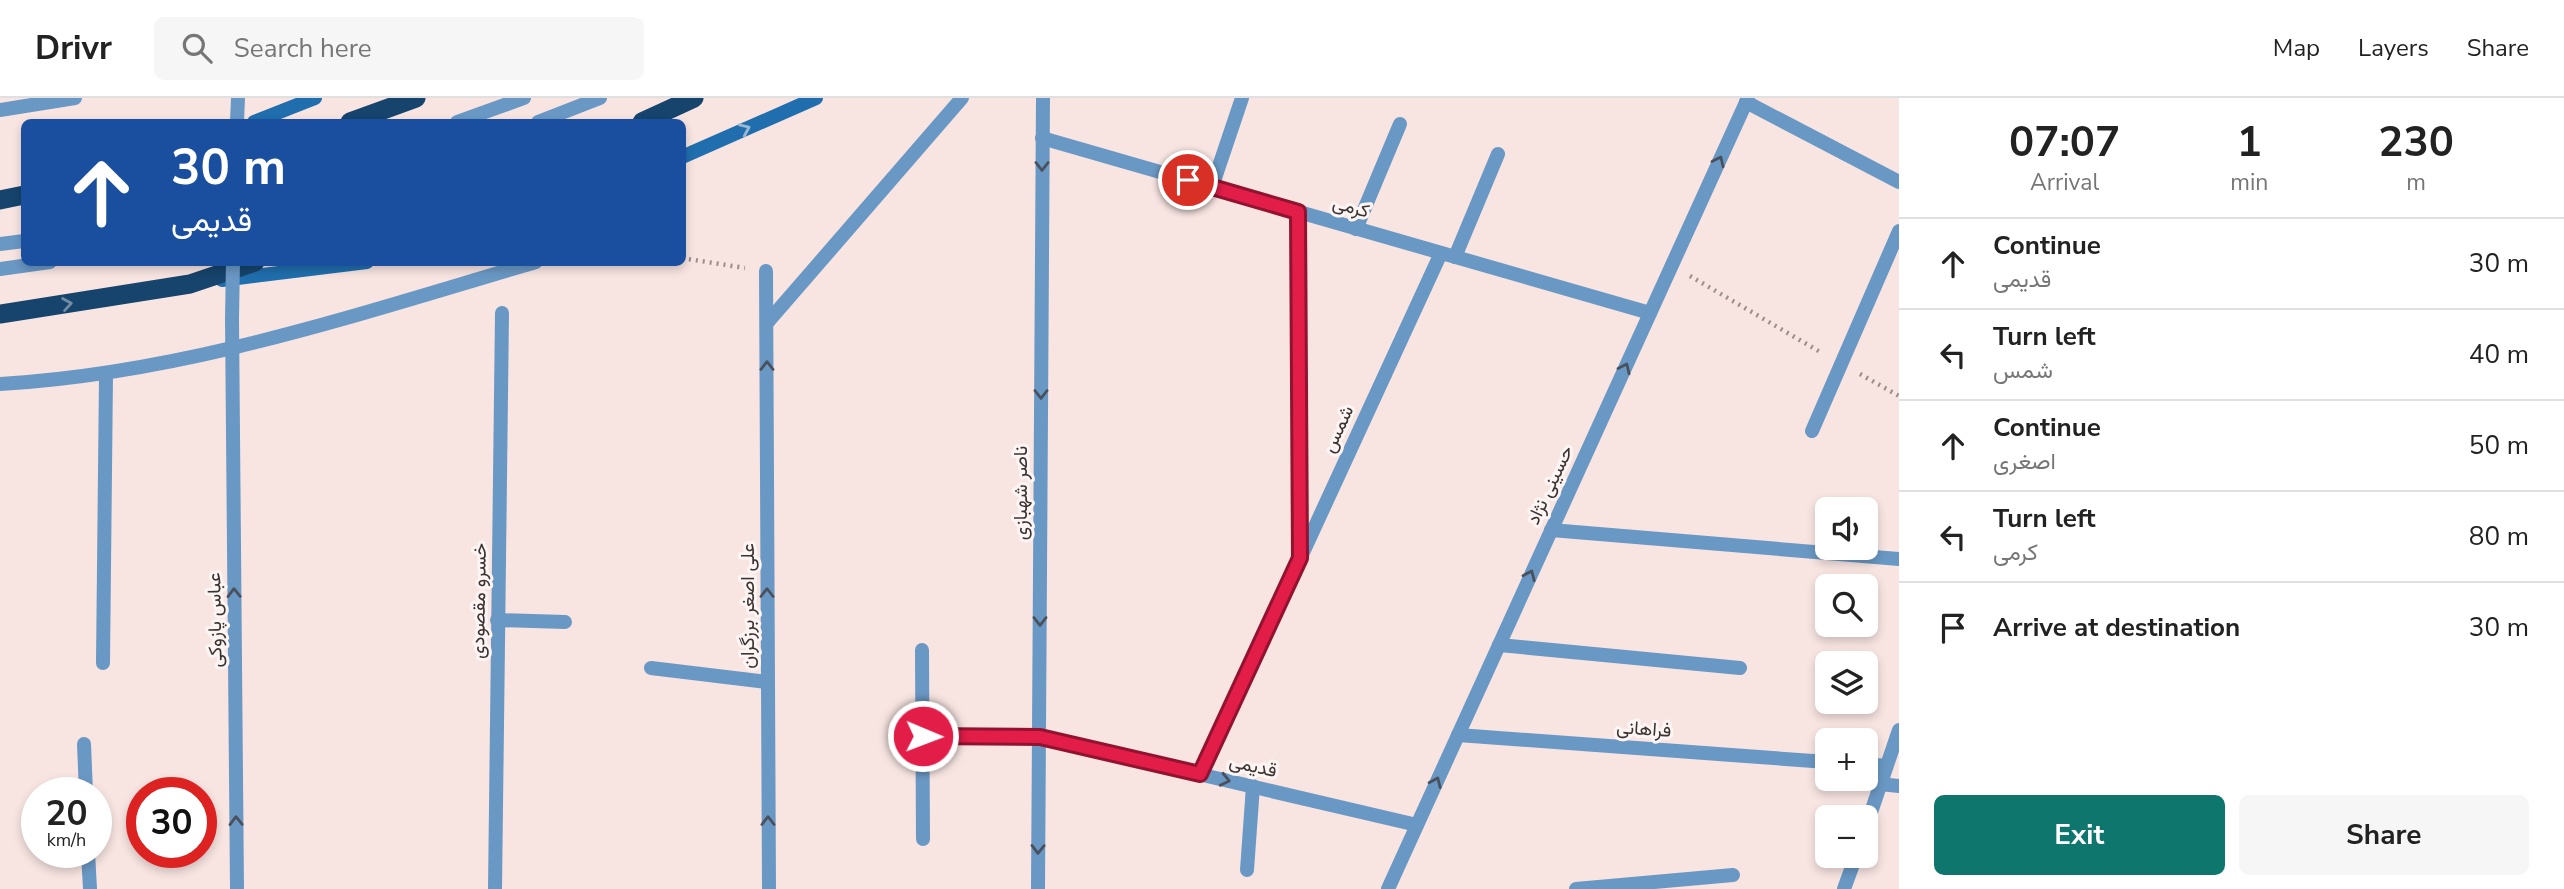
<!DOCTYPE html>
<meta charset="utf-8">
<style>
body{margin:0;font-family:"Nunito Sans",Vazirmatn,sans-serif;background:#f6f6f6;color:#222;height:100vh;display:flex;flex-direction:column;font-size:26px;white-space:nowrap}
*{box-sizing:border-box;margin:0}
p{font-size:23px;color:#767676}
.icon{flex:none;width:38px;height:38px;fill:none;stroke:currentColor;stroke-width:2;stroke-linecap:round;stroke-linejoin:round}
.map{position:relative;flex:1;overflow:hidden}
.details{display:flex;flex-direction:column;background:#fff;width:665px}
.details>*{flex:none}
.top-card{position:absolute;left:21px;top:21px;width:665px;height:147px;border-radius:10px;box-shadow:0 4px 10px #0003;background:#1a4fa0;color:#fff;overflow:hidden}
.controls{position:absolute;left:1815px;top:399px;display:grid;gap:14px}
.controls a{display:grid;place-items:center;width:63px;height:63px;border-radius:10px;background:#fff;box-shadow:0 4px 10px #0003;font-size:35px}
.speed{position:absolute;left:21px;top:679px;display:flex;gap:14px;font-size:35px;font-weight:700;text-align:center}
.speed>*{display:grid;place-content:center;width:91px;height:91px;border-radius:50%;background:#fff;box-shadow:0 4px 10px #0003;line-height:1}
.speed small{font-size:18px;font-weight:400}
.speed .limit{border:10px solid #d22;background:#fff;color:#111}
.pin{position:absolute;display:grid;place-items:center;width:60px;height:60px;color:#fff;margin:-30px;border:4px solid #fff;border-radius:50%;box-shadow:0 2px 7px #0007}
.me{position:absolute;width:77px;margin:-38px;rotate:91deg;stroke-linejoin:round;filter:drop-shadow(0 0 5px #0008)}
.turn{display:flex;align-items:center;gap:24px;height:147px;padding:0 35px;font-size:32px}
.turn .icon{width:91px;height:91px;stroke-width:2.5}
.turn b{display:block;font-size:49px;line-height:60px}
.eta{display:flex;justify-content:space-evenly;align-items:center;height:119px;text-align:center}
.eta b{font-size:42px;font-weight:700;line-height:49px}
.cta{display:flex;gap:14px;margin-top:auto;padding:14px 35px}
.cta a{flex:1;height:80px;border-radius:10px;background:#0f766e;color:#fff;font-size:28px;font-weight:700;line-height:80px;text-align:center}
.cta a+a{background:#f6f6f6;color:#222}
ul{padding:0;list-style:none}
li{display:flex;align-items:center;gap:21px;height:91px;padding:0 35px;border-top:2px solid #e0e0e0}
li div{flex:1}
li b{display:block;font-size:26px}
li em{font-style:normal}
header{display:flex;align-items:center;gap:42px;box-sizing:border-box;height:98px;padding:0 35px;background:#fff;border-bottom:2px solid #e0e0e0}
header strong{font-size:33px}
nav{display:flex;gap:38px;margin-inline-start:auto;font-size:24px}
.search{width:490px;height:63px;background:#f6f6f6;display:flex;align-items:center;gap:18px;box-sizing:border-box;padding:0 24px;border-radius:10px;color:#767676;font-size:26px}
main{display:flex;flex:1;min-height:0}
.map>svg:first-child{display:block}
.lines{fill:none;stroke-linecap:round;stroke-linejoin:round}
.path{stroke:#9a8d8b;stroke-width:4.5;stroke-dasharray:2 5;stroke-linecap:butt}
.service{stroke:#6a98c4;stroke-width:14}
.minor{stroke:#6a98c4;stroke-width:14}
.secondary{stroke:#206eae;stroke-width:14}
.trunk{stroke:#16446c;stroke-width:19}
.minor-bridge{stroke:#6a98c4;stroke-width:14}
.oneway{stroke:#9ab8d4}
.oneway2{stroke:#49515e}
.oneway3{stroke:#728ba2}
.route-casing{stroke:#92132f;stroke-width:18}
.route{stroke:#e11d48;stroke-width:12}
.labels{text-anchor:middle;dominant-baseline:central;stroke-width:6;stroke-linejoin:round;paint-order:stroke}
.street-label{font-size:19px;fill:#3b3332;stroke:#fdf5f4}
</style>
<header>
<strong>Drivr</strong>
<div class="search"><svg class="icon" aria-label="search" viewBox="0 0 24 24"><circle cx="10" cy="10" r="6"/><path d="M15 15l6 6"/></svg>Search here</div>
<nav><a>Map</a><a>Layers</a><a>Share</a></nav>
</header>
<main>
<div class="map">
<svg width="1899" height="791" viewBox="0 0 1899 791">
<rect width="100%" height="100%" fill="#f8e5e2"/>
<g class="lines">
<!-- path -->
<g class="path">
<path d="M682,160L745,170"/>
<path d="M1690,178L1822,255"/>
<path d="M1860,276L1899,298"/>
</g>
<!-- service -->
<g class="service">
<path d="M457,24L524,0"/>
<path d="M538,24L600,0"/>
<path d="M0,146L24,143"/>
<path d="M0,171L50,164"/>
</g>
<!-- minor -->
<g class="minor">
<path d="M1746,4L1899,84"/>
<path d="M0,12L75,0"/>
<path d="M237,24L238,0"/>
<path d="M1042,40L1650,215"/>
<path d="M1212,89L1242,0"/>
<path d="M1298,114L1300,455"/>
<path d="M1356,131L1400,26"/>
<path d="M1455,159L1498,56"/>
<path d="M766,173L769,791"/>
<path d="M232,221L237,791"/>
<path d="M767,225L962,0"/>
<path d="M0,286C186,275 358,216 536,164"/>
<path d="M1812,333L1899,133"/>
<path d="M1551,432L1899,461"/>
<path d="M497,522L565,524"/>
<path d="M1499,547L1740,570"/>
<path d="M922,552L923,741"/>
<path d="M103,565L106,277"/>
<path d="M651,570L767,584"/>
<path d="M1458,637L1827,664"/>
<path d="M923,638L1040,639L1417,727"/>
<path d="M84,646L86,695"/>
<path d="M1866,666L1886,668"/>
<path d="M1201,676L1441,155"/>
<path d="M1880,686L1899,688"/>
<path d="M1866,729L1899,632"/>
<path d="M88,754L90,791"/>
<path d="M1247,772L1253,688"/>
<path d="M495,791L502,215"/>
<path d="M1038,791L1043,0"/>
<path d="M1388,791L1748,0"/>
<path d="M1576,791L1733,777"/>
<path d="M1844,791L1856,758"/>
</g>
<!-- secondary -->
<g class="secondary">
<path d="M254,24L315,0"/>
<path d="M682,59L816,0"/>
<path d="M222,182L367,164"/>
</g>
<!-- trunk -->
<g class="trunk">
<path d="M350,24L416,0"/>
<path d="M642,24L694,0"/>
<path d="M0,102L24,97"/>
<path d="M0,216L190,186L255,164"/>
</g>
<!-- minor-bridge -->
<path class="minor-bridge" d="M232,221L233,164"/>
</g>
<!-- one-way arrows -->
<defs><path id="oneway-chevron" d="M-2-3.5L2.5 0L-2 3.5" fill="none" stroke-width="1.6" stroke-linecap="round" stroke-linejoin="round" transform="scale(1.75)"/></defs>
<use class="oneway" href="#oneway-chevron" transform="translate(745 31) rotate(-24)"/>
<g class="oneway2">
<use href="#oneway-chevron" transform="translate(1719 63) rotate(-65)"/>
<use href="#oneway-chevron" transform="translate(1042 68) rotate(90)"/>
<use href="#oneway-chevron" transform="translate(767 268) rotate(-90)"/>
<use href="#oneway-chevron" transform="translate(1625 270) rotate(-65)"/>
<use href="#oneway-chevron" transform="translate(1041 296) rotate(90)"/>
<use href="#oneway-chevron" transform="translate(1530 477) rotate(-66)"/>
<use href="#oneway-chevron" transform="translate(234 495) rotate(-91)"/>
<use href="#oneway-chevron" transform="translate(767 495) rotate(-90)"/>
<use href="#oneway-chevron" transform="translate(1040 523) rotate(90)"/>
<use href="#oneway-chevron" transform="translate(1225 682) rotate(13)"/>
<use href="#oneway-chevron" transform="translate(1436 684) rotate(-66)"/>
<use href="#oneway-chevron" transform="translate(236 723) rotate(-91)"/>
<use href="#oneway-chevron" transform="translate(768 723) rotate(-90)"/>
<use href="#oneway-chevron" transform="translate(1038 751) rotate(91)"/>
</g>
<use class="oneway3" href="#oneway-chevron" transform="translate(67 206) rotate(-9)"/>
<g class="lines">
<!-- route casing -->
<g class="route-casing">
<path id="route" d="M923,638L1040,639L1200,676L1300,460L1298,114L1188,82"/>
</g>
<!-- route -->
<use href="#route" class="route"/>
</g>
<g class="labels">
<!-- street labels -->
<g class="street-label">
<text transform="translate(1351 109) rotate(16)">کرمی</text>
<text transform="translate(1338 331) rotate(-65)">شمس</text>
<text transform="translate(1550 387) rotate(-65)">حسینی نژاد</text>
<text transform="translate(1021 395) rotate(-90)">ناصر شهبازی</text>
<text transform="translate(479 503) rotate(-89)">خسرو مقصودی</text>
<text transform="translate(748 508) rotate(-90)">علی اصغر برزگران</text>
<text transform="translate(215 522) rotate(-91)">عباس پازوکی</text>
<text transform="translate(1644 631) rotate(4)">فراهانی</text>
<text transform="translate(1253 668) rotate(13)">قدیمی</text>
</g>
</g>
</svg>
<div class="controls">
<a><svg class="icon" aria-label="sound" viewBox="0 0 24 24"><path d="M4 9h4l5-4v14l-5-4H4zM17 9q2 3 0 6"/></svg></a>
<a><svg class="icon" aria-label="search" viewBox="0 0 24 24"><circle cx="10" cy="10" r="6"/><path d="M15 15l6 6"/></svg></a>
<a><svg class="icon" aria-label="layers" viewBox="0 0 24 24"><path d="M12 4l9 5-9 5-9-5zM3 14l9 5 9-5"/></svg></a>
<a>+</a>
<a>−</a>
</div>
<div class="speed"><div>20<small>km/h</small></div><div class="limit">30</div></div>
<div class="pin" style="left:1188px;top:82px;background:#d93025"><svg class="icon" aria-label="arrive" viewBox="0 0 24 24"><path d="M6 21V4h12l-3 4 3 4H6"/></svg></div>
<svg class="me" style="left:923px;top:638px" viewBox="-20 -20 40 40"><circle r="17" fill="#e11d48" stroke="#fff" stroke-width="3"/><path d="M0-11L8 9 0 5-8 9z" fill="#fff"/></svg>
<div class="top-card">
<div class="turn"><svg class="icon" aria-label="ahead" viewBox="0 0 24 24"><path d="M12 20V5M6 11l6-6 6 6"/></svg><div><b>30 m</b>قدیمی</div></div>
</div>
</div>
<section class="details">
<div class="eta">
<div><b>07:07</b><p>Arrival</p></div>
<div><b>1</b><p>min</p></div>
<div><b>230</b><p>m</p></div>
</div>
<ul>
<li><svg class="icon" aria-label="ahead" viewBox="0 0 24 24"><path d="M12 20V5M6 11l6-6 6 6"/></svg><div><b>Continue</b><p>قدیمی</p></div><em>30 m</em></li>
<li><svg class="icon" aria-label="left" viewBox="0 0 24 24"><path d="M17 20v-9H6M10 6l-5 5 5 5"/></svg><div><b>Turn left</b><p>شمس</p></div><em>40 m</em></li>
<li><svg class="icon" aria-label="ahead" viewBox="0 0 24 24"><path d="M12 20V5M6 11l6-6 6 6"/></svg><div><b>Continue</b><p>اصغری</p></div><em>50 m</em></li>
<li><svg class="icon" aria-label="left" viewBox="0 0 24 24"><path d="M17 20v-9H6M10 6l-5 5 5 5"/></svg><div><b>Turn left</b><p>کرمی</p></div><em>80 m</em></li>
<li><svg class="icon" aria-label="arrive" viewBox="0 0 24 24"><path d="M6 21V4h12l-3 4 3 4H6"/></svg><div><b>Arrive at destination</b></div><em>30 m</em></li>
</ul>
<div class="cta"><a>Exit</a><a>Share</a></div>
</section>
</main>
